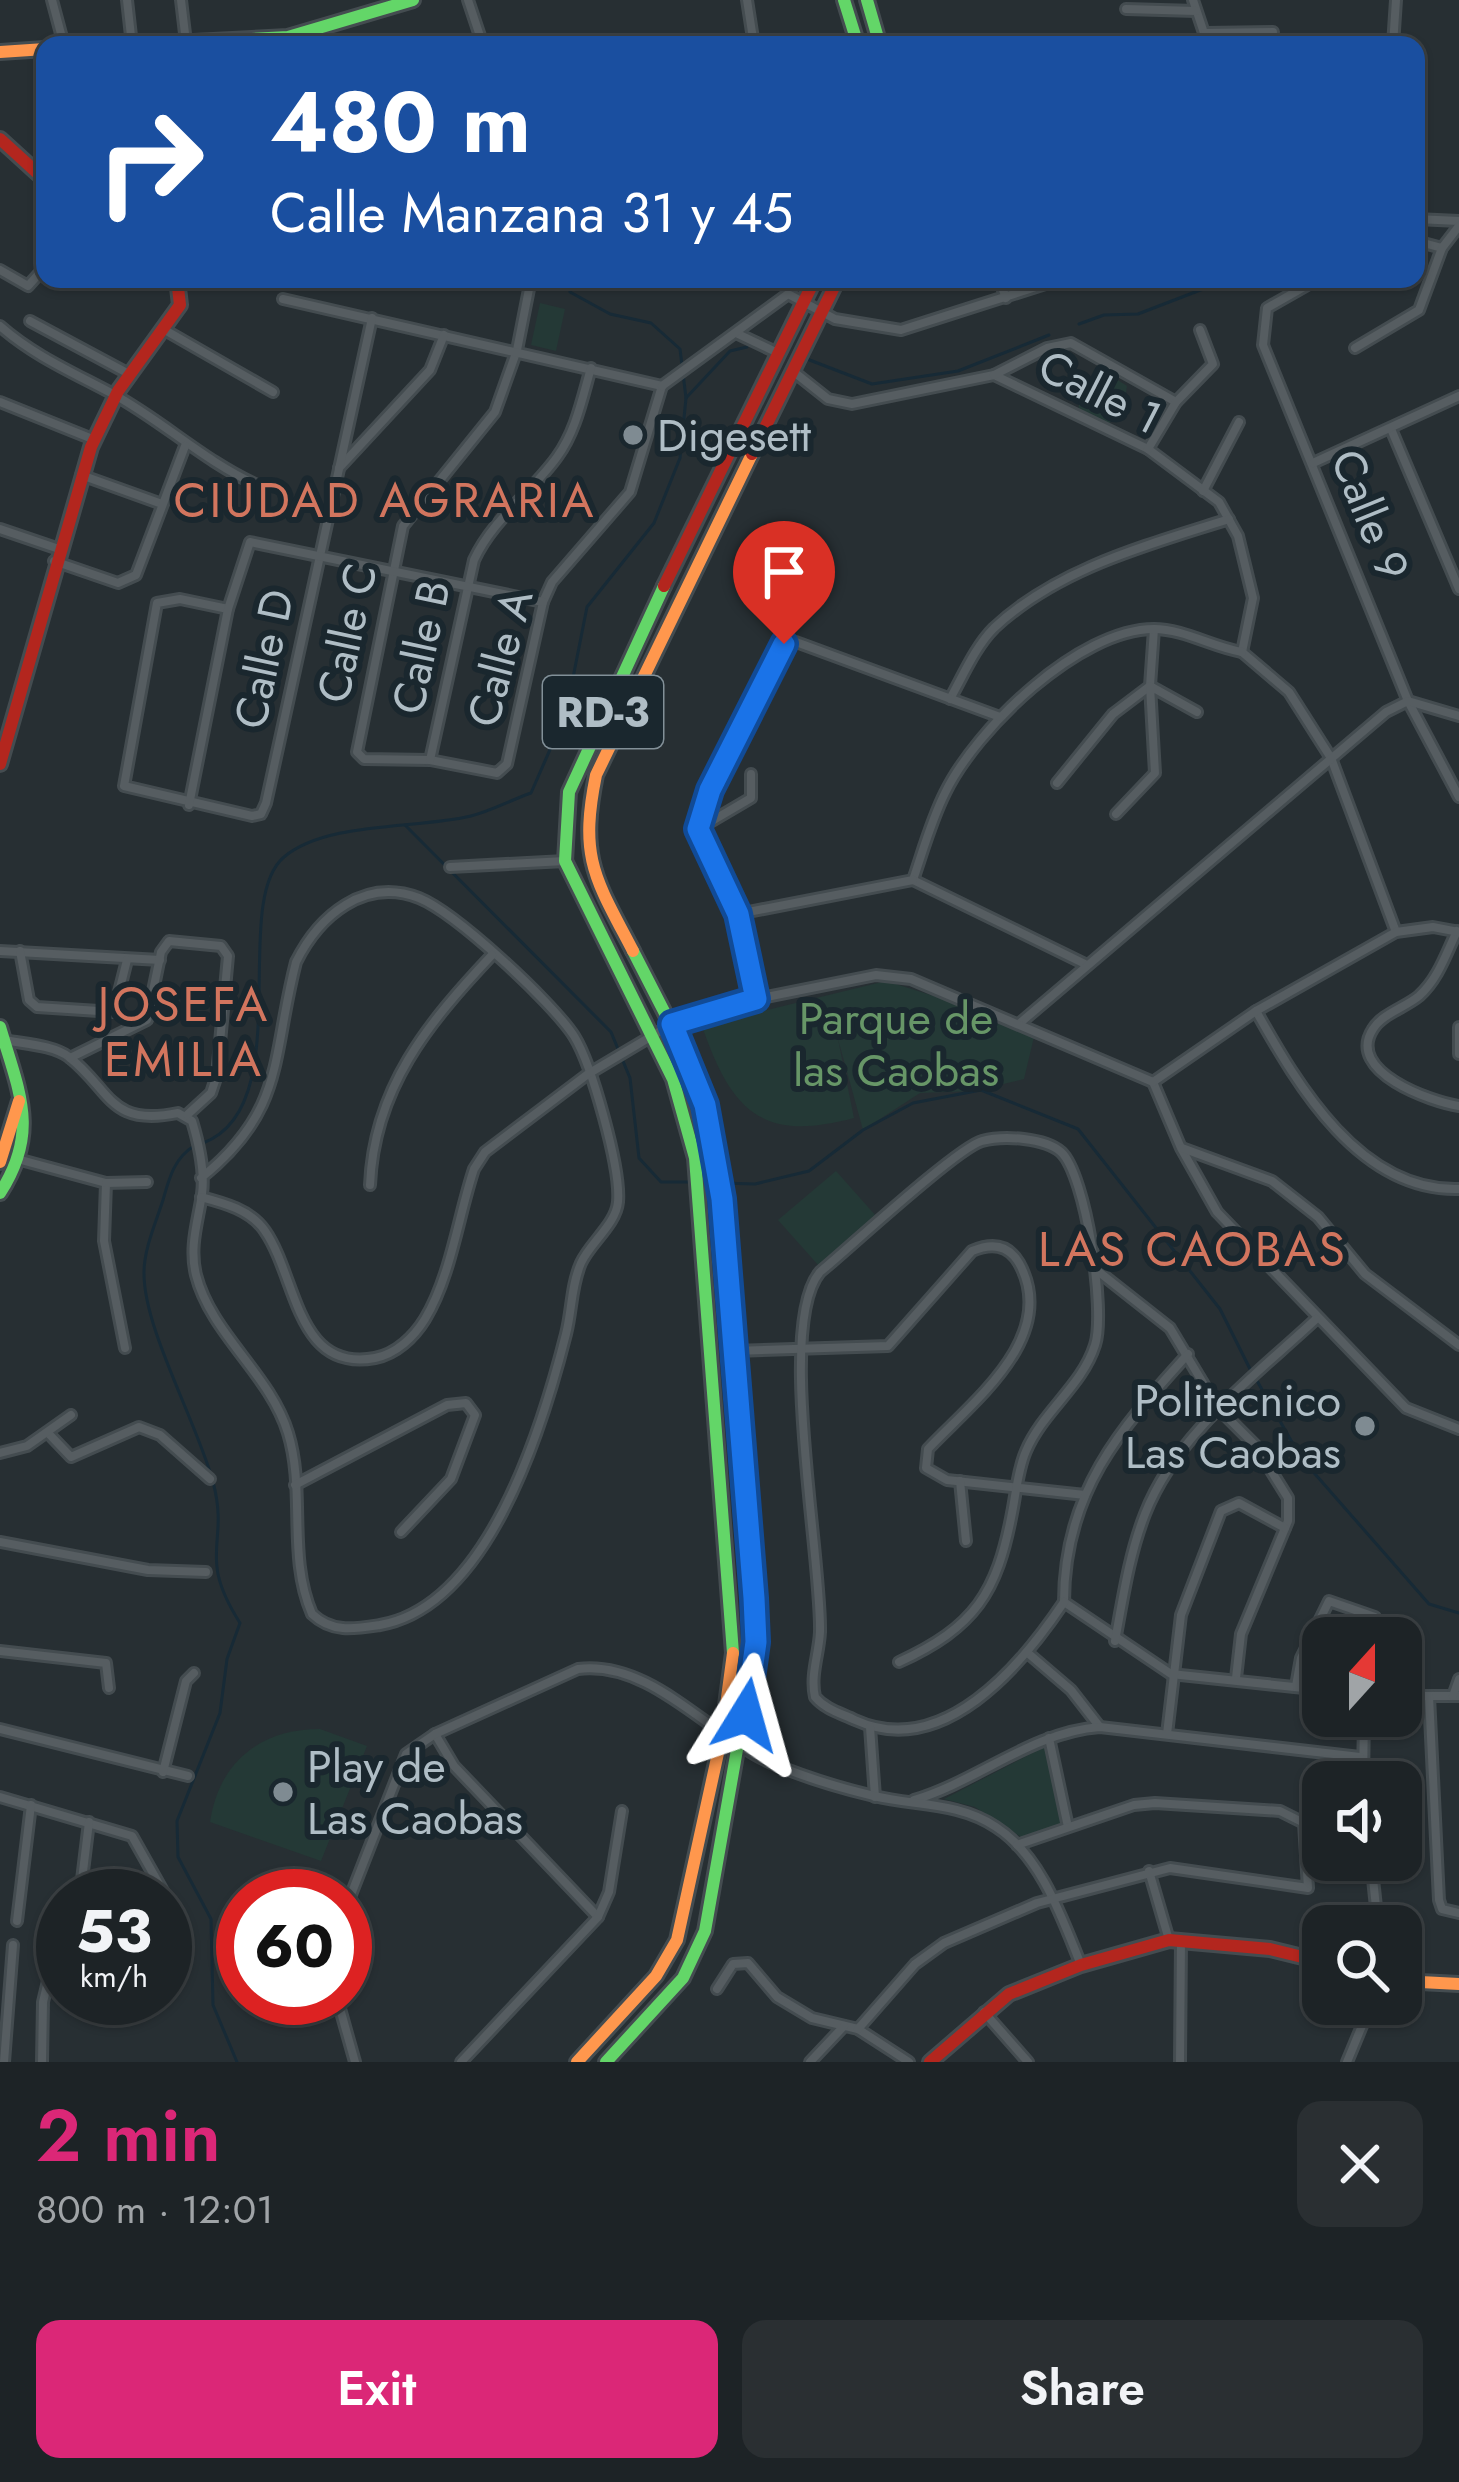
<!DOCTYPE html>
<meta charset="utf-8">
<style>
body{margin:0;font-family:Jost,sans-serif;background:#2a2f32;color:#f1f3f6;height:100vh;display:flex;flex-direction:column;font-size:45px;white-space:nowrap}
*{box-sizing:border-box;margin:0}
p{font-size:39px;color:#a0a4a7}
.icon{flex:none;width:66px;height:66px;fill:none;stroke:currentColor;stroke-width:2;stroke-linecap:round;stroke-linejoin:round}
.map{position:relative;height:2062px;overflow:hidden}
.panel{display:flex;flex-direction:column;background:#1d2326;flex:1}
.panel>*{flex:none}
.hud{position:absolute;left:36px;top:36px;width:1389px;height:252px;border-radius:24px;box-shadow:0 3px 9px #0004,0 0 0 3px #3b4043;background:#1a4fa0;color:#fff;overflow:hidden}
.needle{width:78px;rotate:21deg}
.controls{position:absolute;left:1302px;top:1617px;display:grid;gap:24px}
.controls a{display:grid;place-items:center;width:120px;height:120px;border-radius:24px;background:#1d2326;box-shadow:0 3px 9px #0004,0 0 0 3px #3b4043;font-size:60px}
.speed{position:absolute;left:36px;top:1869px;display:flex;gap:24px;font-size:60px;font-weight:700;text-align:center}
.speed>*{display:grid;place-content:center;width:156px;height:156px;border-radius:50%;background:#1d2326;box-shadow:0 3px 9px #0004,0 0 0 3px #3b4043;line-height:1}
.speed small{font-size:30px;font-weight:400}
.speed .limit{border:18px solid #d22;background:#fff;color:#111}
.pin{position:absolute;display:grid;place-items:center;width:102px;height:102px;color:#fff;margin:-123px -51px;border-radius:50% 50% 50% 0;rotate:-45deg;box-shadow:0 0 12px #0007}
.pin .icon{rotate:45deg}
.me{position:absolute;width:132px;margin:-66px;rotate:8deg;stroke-linejoin:round;filter:drop-shadow(0 0 9px #0008)}
.turn{display:flex;align-items:center;gap:42px;height:252px;padding:0 36px;font-size:54px}
.turn .icon{width:156px;height:156px;stroke-width:2.5}
.turn b{display:block;font-size:84px;line-height:102px}
.round{display:grid;place-items:center;flex:none;width:126px;height:126px;border-radius:24px;background:#2a2f32}
.summary{display:flex;align-items:center;justify-content:space-between;height:204px;padding:0 36px}
h1{font-size:72px;font-weight:600;line-height:90px;color:#db2777}
.cta{display:flex;gap:24px;margin-top:auto;padding:24px 36px}
.cta a{flex:1;height:138px;border-radius:24px;background:#db2777;color:#fff;font-size:48px;font-weight:600;line-height:138px;text-align:center}
.cta a+a{background:#2a2f32;color:#f1f3f6}
.map>svg:first-child{display:block}
.green{fill:#243936}
.lines{fill:none;stroke-linecap:round;stroke-linejoin:round}
.stream{stroke:#172a36;stroke-width:3}
.street-casing{stroke:#444c50;stroke-width:14}
.fast-casing{stroke:#444c50;stroke-width:18}
.slow-casing{stroke:#444c50;stroke-width:18}
.jam-casing{stroke:#444c50;stroke-width:18}
.street{stroke:#565d61;stroke-width:8}
.fast{stroke:#63d668;stroke-width:12}
.slow{stroke:#ff974d;stroke-width:12}
.jam{stroke:#b3261e;stroke-width:12}
.route-casing{stroke:#114b97;stroke-width:30}
.route{stroke:#1a73e8;stroke-width:21}
.poi-dot{fill:#7f8b92;stroke:#1a272e;stroke-width:4.5}
.labels{text-anchor:middle;dominant-baseline:central;stroke-width:12;stroke-linejoin:round;paint-order:stroke}
.shield{fill:#1a272e;stroke:#829098;stroke-width:3}
.shield-label{font-size:42px;font-weight:bold;fill:#afbdc5}
.street-label{font-size:45px;fill:#afbdc5;stroke:#1a272e}
.poi-label{font-size:45px;fill:#afbdc5;stroke:#1a272e;text-anchor:start}
.park-label{font-size:45px;fill:#679667;stroke:#1a272e}
.neighbourhood-label{font-size:48px;letter-spacing:3px;fill:#d2755e;stroke:#1a272e}
</style>
<div class="map">
<svg width="1459" height="2062" viewBox="0 0 1459 2062">
<rect width="100%" height="100%" fill="#272f33"/>
<!-- green -->
<g class="green">
<path d="M540,303L565,309L556,351L531,345Z"/>
<path d="M1110,375L1127,386L1124,406L1106,427L1078,415L1080,390Z"/>
<path d="M886,981L1020,1023L1034,1037L1024,1079L974,1091L920,1093L863,1130L838,1039L854,1118C761,1143 731,1110 702,1026Z"/>
<path d="M836,1171L876,1216L819,1266L778,1220Z"/>
<path d="M320,1729L367,1746L321,1861L210,1822C219,1762 260,1729 320,1729Z"/>
<path d="M1046,1746L1064,1826L1024,1839L975,1807L944,1799Z"/>
</g>
<g class="lines">
<!-- stream -->
<g class="stream">
<path d="M1079,324L1104,315L1138,314L1229,279"/>
<path d="M807,359L872,384L958,371L1049,335"/>
<path d="M686,398L730,351L747,347"/>
<path d="M405,825L611,1032L630,1078L639,1158L661,1182H694"/>
<path d="M203,1143C299,1107 229,903 284,857C327,821 418,829 471,816C491,811 511,800 531,793L566,713L587,607L654,523L680,458L686,398L680,349L651,323L610,314L570,292L569,279"/>
<path d="M194,1146C174,1158 169,1179 163,1200C156,1222 144,1249 144,1272C143,1328 197,1422 213,1482C230,1545 196,1554 240,1623L227,1659L220,1713L177,1821L178,1857L211,1919L213,2005L237,2062"/>
<path d="M721,1183L755,1184L809,1171L863,1130L913,1103L981,1090L1078,1129L1220,1309L1251,1371"/>
<path d="M1256,1379L1301,1458L1429,1604L1459,1613"/>
</g>
<!-- street casing -->
<g class="street-casing">
<g id="street">
<path d="M52,0L64,45"/>
<path d="M127,0L132,45"/>
<path d="M181,0L186,42"/>
<path d="M468,0L483,45"/>
<path d="M747,0L754,45"/>
<path d="M1193,0L1208,45"/>
<path d="M1126,9L1196,11"/>
<path d="M1205,33L1273,32"/>
<path d="M1393,45L1396,0"/>
<path d="M1416,219L1459,221"/>
<path d="M1416,241L1442,248"/>
<path d="M0,270L28,286L45,267"/>
<path d="M531,279L517,350L495,412L403,526L357,752L364,759L430,760L497,773L507,764L543,602L552,582L630,492L662,386"/>
<path d="M999,279L1006,298"/>
<path d="M1318,279L1267,308L1263,345L1408,701L1459,797"/>
<path d="M283,299L662,386"/>
<path d="M30,321L129,374"/>
<path d="M0,326C34,356 74,373 113,394C164,422 204,461 257,485"/>
<path d="M163,329L273,392"/>
<path d="M738,334L778,353"/>
<path d="M1355,348L1419,310L1442,248L1459,226"/>
<path d="M794,372L828,399L852,404L994,375L1148,449L1219,502L1238,536L1253,598L1242,652"/>
<path d="M994,375L1047,348L1071,343L1176,402"/>
<path d="M662,386L788,294L835,319L901,330L1061,279"/>
<path d="M0,402L95,440"/>
<path d="M1391,429L1459,589"/>
<path d="M1148,449L1176,402L1213,364L1200,330"/>
<path d="M1313,463L1459,396"/>
<path d="M339,468L430,370L444,335"/>
<path d="M81,475L162,504"/>
<path d="M1203,491L1239,422"/>
<path d="M0,529L56,548"/>
<path d="M54,561L118,583L136,575L185,446"/>
<path d="M228,609L180,599L157,603L124,786L252,816L261,814L266,803L372,318"/>
<path d="M1242,652L1289,692L1331,758L1396,932"/>
<path d="M950,699C963,676 975,647 994,628C1058,568 1148,545 1229,519"/>
<path d="M430,760L474,560C493,519 531,493 557,457C576,431 582,399 591,368"/>
<path d="M1057,783L1113,714L1150,686L1154,629"/>
<path d="M189,805L228,609L250,542L543,602"/>
<path d="M1116,814L1155,773L1150,686L1197,712"/>
<path d="M700,828L751,798V774"/>
<path d="M450,867L565,861"/>
<path d="M913,880C923,851 931,821 945,793C976,729 1079,629 1154,629C1184,629 1212,647 1242,652"/>
<path d="M913,880L1085,964"/>
<path d="M738,914L913,880"/>
<path d="M1457,931C1446,954 1438,979 1419,996C1406,1007 1382,1014 1373,1029C1345,1072 1432,1102 1459,1106"/>
<path d="M0,951L160,960"/>
<path d="M20,951L29,1000L37,1007L114,1012L127,960"/>
<path d="M756,999L738,914L698,829L709,789L785,644L796,642L1000,717"/>
<path d="M1256,1011C1298,1086 1360,1192 1459,1189"/>
<path d="M1020,1023L1386,712L1408,701L1459,716"/>
<path d="M1459,1027V1054"/>
<path d="M5,1040C24,1044 53,1045 69,1057C112,1091 109,1127 178,1113L192,1121C198,1141 205,1172 202,1194C198,1222 189,1246 196,1275C211,1334 270,1374 288,1433C306,1492 287,1556 312,1614C332,1633 354,1629 380,1625C488,1606 542,1429 566,1334C572,1311 571,1286 581,1263C590,1243 616,1224 618,1202C621,1169 592,1065 574,1036C552,1002 456,913 419,898C364,877 319,916 296,962C271,1059 286,1109 201,1178"/>
<path d="M70,1058L147,1020L161,952L169,941L221,946L228,956L217,1075L211,1093L187,1115"/>
<path d="M1153,1082L1181,1148L1217,1212L1406,1408L1459,1429"/>
<path d="M1153,1082L1256,1011L1396,932L1433,927L1459,932"/>
<path d="M1182,1148L1272,1181L1318,1217L1365,1274L1459,1345"/>
<path d="M21,1160L106,1183L104,1241L125,1348"/>
<path d="M106,1183L147,1182"/>
<path d="M370,1185C374,1088 428,1023 492,955"/>
<path d="M201,1197C224,1203 251,1210 265,1231C297,1277 296,1373 375,1358C396,1354 414,1337 425,1319C451,1276 458,1217 474,1169L485,1152L588,1074L672,1024L756,999L876,975L911,979L1153,1082"/>
<path d="M1099,1272L1170,1328L1218,1408L1255,1445L1288,1498V1521L1241,1634L1236,1678"/>
<path d="M734,1351L888,1346L972,1251C991,1243 1008,1244 1019,1263C1060,1337 972,1402 928,1449L926,1468L947,1480L1085,1495"/>
<path d="M49,1434L71,1457L139,1427L160,1435L210,1479"/>
<path d="M0,1453L27,1446L71,1415"/>
<path d="M960,1481L966,1541"/>
<path d="M295,1485L447,1405L466,1403L475,1415L451,1479L401,1532"/>
<path d="M0,1542L148,1570L206,1572"/>
<path d="M1064,1602C1064,1493 1119,1430 1188,1354"/>
<path d="M1064,1602L1171,1674L1323,1690"/>
<path d="M1115,1641C1123,1598 1129,1555 1145,1514C1176,1434 1255,1376 1316,1319"/>
<path d="M0,1651L106,1663L109,1688"/>
<path d="M1029,1654L1071,1690L1099,1726"/>
<path d="M899,1662C975,1627 997,1593 1012,1513C1016,1493 1018,1469 1026,1451C1043,1411 1082,1386 1095,1345C1106,1312 1086,1175 1061,1152C1045,1138 1004,1135 982,1141C957,1148 848,1249 820,1272C776,1324 822,1557 820,1632C819,1654 810,1675 815,1697C825,1709 840,1713 855,1720C943,1760 1021,1666 1064,1602"/>
<path d="M1296,1686L1301,1658L1329,1601L1375,1617L1381,1638"/>
<path d="M1401,1696H1459"/>
<path d="M1429,1696L1439,1900L1442,1909L1459,1913"/>
<path d="M1453,1696L1459,1679"/>
<path d="M870,1727L875,1797"/>
<path d="M0,1729L188,1776"/>
<path d="M435,1734L454,1766L598,1917"/>
<path d="M1167,1734L1181,1615L1221,1511L1239,1503L1285,1528"/>
<path d="M1049,1738L1068,1827"/>
<path d="M163,1772L186,1681L194,1673"/>
<path d="M1363,1782L1364,1716"/>
<path d="M0,1797L132,1836L172,1907"/>
<path d="M914,1800C978,1781 1032,1732 1100,1727L1360,1757"/>
<path d="M1371,1860L1378,1926"/>
<path d="M1149,1871L1169,1940"/>
<path d="M80,1896L89,1822"/>
<path d="M345,1910L406,1754L435,1734L578,1669C650,1660 707,1733 769,1762C801,1776 840,1788 874,1796C915,1806 959,1802 996,1827C1041,1856 1062,1918 1081,1965"/>
<path d="M17,1921L31,1805"/>
<path d="M717,1989L733,1964L748,1963L777,1997L812,2018L858,2029L909,2062"/>
<path d="M337,1998L355,2062"/>
<path d="M984,2012L1028,2062"/>
<path d="M858,2029L915,1964L944,1943L1037,1903L1170,1868L1308,1888L1304,1823L1280,1811L1155,1803L1134,1805L1017,1845"/>
<path d="M4,2062L13,1945"/>
<path d="M42,2062L43,2002L57,1943L63,1937"/>
<path d="M461,2062L598,1917L609,1892L622,1811"/>
<path d="M810,2062L844,2026"/>
<path d="M1180,2062L1181,1941"/>
<path d="M1347,2062L1371,2004"/>
</g>
</g>
<!-- fast casing -->
<g class="fast-casing">
<g id="fast">
<path d="M844,0L858,45"/>
<path d="M867,0L880,45"/>
<path d="M136,45L288,37L413,0"/>
<path d="M664,586L569,792L565,861L673,1079L695,1158L733,1653"/>
<path d="M0,1027C19,1092 40,1131 0,1193"/>
<path d="M606,2062L683,1978L705,1931L756,1642L715,1157L691,1064L633,951"/>
</g>
</g>
<!-- slow casing -->
<g class="slow-casing">
<g id="slow">
<path d="M0,52L45,49"/>
<path d="M633,951C595,878 579,859 596,775L752,454"/>
<path d="M0,1162L19,1101"/>
<path d="M1401,1981L1459,1984"/>
<path d="M577,2062L656,1976L677,1940L722,1735L733,1653"/>
</g>
</g>
<!-- jam casing -->
<g class="jam-casing">
<g id="jam">
<path d="M0,139L45,180"/>
<path d="M752,454L838,279"/>
<path d="M664,586L815,279"/>
<path d="M0,764L91,447L118,391L180,305L177,279"/>
<path d="M930,2062L1009,1994L1081,1965L1169,1940L1270,1949L1323,1962"/>
</g>
</g>
<!-- street -->
<use href="#street" class="street"/>
<!-- fast -->
<use href="#fast" class="fast"/>
<!-- slow -->
<use href="#slow" class="slow"/>
<!-- jam -->
<use href="#jam" class="jam"/>
</g>
<g class="lines">
<!-- route casing -->
<g class="route-casing">
<path id="route" d="M746,1715L756,1642L754,1598L722,1199L705,1105L672,1024L756,999L738,914L698,829L710,790L784,644"/>
</g>
<!-- route -->
<use href="#route" class="route"/>
</g>
<!-- markers -->
<g class="poi-dot">
<circle cx="633" cy="435" r="12"/>
<circle cx="1365" cy="1426" r="12"/>
<circle cx="283" cy="1792" r="12"/>
</g>
<g class="labels">
<!-- shield labels -->
<rect class="shield" x="543" y="676" width="120" height="72" rx="9"/>
<g class="shield-label">
<text x="603" y="712">RD-3</text>
</g>
<!-- street labels -->
<g class="street-label">
<text transform="translate(1100 392) rotate(27)">Calle 1</text>
<text transform="translate(1370 515) rotate(68)">Calle 9</text>
<text transform="translate(347 633) rotate(-78)">Calle C</text>
<text transform="translate(421 647) rotate(-78)">Calle B</text>
<text transform="translate(500 658) rotate(-75)">Calle A</text>
<text transform="translate(264 659) rotate(-78)">Calle D</text>
</g>
<!-- poi labels -->
<g class="poi-label">
<text x="657" y="435">Digesett</text>
<text x="1341" y="1400" text-anchor="end">Politecnico<tspan x="1341" dy="52">Las Caobas</tspan></text>
<text x="307" y="1766">Play de<tspan x="307" dy="52">Las Caobas</tspan></text>
</g>
<!-- park labels -->
<g class="park-label">
<text x="896" y="1018">Parque de<tspan x="896" dy="52">las Caobas</tspan></text>
</g>
<!-- neighbourhood labels -->
<g class="neighbourhood-label">
<text x="385" y="500">CIUDAD AGRARIA</text>
<text x="184" y="1004">JOSEFA<tspan x="184" dy="55">EMILIA</tspan></text>
<text x="1193" y="1249">LAS CAOBAS</text>
</g>
</g>
</svg>
<div class="controls">
<a><svg class="needle" viewBox="-14 -14 28 28"><path d="M0-13l5 13h-10z" fill="#e53935"/><path d="M0 13l5-13h-10z" fill="#a0a4a7"/></svg></a>
<a><svg class="icon" aria-label="sound" viewBox="0 0 24 24"><path d="M4 9h4l5-4v14l-5-4H4zM17 9q2 3 0 6"/></svg></a>
<a><svg class="icon" aria-label="search" viewBox="0 0 24 24"><circle cx="10" cy="10" r="6"/><path d="M15 15l6 6"/></svg></a>
</div>
<div class="speed"><div>53<small>km/h</small></div><div class="limit">60</div></div>
<div class="pin" style="left:784px;top:644px;background:#d93025"><svg class="icon" aria-label="arrive" viewBox="0 0 24 24"><path d="M6 21V4h12l-3 4 3 4H6"/></svg></div>
<svg class="me" style="left:746px;top:1715px" viewBox="-20 -20 40 40"><path d="M0-17L14 15 0 8-14 15z" fill="#1a73e8" stroke="#fff" stroke-width="4"/></svg>
<div class="hud">
<div class="turn"><svg class="icon" aria-label="right" viewBox="0 0 24 24"><path d="M7 20v-9h11M14 6l5 5-5 5"/></svg><div><b>480 m</b>Calle Manzana 31 y 45</div></div>
</div>
</div>
<section class="panel">
<div class="summary"><div><h1>2 min</h1><p>800 m · 12:01</p></div><a class="round"><svg class="icon" aria-label="close" viewBox="0 0 24 24"><path d="M6 6l12 12M18 6L6 18"/></svg></a></div>
<div class="cta"><a>Exit</a><a>Share</a></div>
</section>
